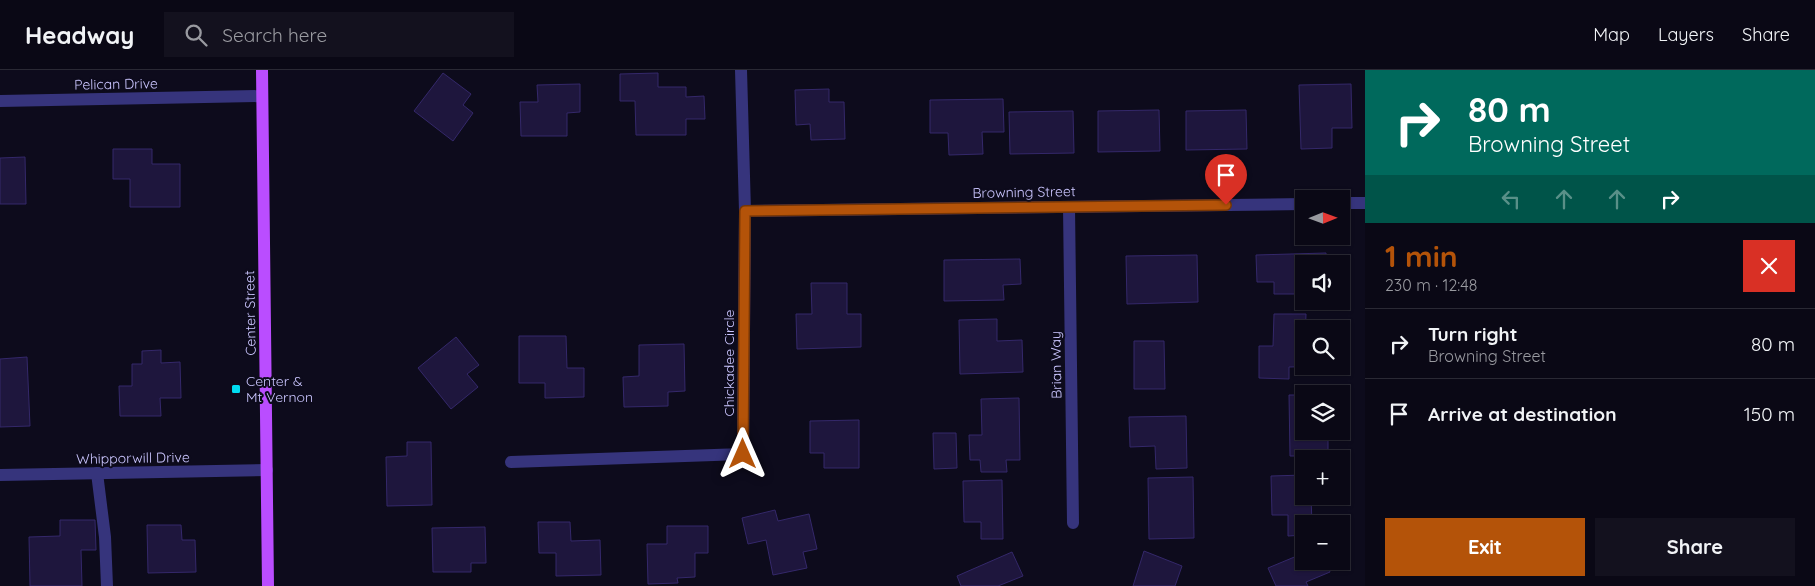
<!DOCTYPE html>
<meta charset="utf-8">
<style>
body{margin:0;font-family:Quicksand,sans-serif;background:#13111e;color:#f1f3f6;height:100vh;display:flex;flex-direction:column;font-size:19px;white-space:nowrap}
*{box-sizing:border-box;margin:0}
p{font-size:16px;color:#999aa0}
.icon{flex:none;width:28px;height:28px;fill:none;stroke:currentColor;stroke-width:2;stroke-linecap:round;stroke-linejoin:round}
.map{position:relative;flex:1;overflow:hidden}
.drawer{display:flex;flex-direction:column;background:#0a0815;width:450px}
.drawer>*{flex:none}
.top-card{background:#00695c;color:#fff;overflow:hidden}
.needle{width:32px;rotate:89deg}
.controls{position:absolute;left:1295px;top:120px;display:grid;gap:10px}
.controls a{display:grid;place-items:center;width:55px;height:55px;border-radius:0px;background:#0a0815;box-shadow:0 1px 4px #0004,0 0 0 1px #2a2934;font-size:25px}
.pin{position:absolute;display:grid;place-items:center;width:42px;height:42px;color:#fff;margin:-51px -21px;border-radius:50% 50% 50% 0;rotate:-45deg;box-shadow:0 0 5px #0007}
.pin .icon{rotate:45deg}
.me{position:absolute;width:55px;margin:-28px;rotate:0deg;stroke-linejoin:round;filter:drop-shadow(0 0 4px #0008)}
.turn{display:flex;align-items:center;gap:18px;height:105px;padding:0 20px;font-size:22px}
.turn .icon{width:65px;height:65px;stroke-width:2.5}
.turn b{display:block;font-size:35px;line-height:42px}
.lanes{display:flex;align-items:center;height:48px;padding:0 20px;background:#0003;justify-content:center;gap:25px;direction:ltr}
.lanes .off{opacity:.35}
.round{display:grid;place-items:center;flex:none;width:52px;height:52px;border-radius:0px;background:#13111e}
.summary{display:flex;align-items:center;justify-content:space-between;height:85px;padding:0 20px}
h1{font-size:30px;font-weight:800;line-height:38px;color:#b45309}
.button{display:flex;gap:10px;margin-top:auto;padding:10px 20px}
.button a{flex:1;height:58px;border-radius:0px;background:#b45309;color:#fff;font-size:20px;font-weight:800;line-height:58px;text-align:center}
.button a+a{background:#13111e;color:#f1f3f6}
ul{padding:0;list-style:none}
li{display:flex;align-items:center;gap:15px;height:70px;padding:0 20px;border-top:1px solid #2a2934}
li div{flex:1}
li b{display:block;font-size:19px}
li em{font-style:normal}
header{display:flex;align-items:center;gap:30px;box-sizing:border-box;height:70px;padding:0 25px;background:#0a0815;border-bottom:1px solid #2a2934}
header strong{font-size:24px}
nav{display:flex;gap:28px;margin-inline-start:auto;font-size:18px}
.search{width:350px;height:45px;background:#13111e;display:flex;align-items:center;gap:12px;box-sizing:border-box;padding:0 18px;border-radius:0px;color:#999aa0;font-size:19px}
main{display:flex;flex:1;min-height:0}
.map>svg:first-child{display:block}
.building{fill:#1e163d;stroke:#34286a}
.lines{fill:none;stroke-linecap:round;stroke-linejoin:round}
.minor{stroke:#36347c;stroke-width:12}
.major{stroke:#ba4dff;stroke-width:12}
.route-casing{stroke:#753606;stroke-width:12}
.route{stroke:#b45309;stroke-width:9}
.poi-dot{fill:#00dcf1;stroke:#0d0b1c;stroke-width:2}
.labels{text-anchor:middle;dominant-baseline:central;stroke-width:4;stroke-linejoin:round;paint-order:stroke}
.street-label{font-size:14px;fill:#cbc6ff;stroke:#0d0b1c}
.poi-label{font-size:14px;fill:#cbc6ff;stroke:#0d0b1c;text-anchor:start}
</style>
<header>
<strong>Headway</strong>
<div class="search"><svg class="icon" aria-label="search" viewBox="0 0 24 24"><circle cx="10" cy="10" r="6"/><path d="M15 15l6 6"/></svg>Search here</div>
<nav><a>Map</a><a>Layers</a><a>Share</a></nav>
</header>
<main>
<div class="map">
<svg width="1365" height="516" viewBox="0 0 1365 516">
<rect width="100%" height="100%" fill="#0d0b1c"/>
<!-- building -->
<g class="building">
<path d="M443,3L471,24L463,35L473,43L453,71L414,41Z"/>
<path d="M658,3V17H686V27L704,26L705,49H686V65H636L635,31H620V4Z"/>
<path d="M580,14V42L567,43V66H521L520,32H538L537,15Z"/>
<path d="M1351,14L1352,58H1332V78L1301,79L1299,15Z"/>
<path d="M829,19V32H844L845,69L811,70L810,54L796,55L795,20Z"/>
<path d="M1003,29L1004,62H982L983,84L949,85L948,63H930V30Z"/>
<path d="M1159,40L1160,81L1098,82V41Z"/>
<path d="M1246,40L1247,79L1186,80V41Z"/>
<path d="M1073,41L1074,83L1010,84L1009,42Z"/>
<path d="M113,79H152V94H180V137H130V109H113Z"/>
<path d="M25,87L26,134H0V88Z"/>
<path d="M1326,183V194H1304V224H1274V212H1257L1256,185Z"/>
<path d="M1197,185L1198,232L1127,234L1126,186Z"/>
<path d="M1020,189L1021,214L1003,215L1004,230L944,231V190Z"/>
<path d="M811,213H847V244H861V277L797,279L796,244H812Z"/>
<path d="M1274,244H1306L1304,296H1329L1289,297V309L1259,308V276H1273Z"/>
<path d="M997,249V271L1022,270L1023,302L960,304L959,250Z"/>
<path d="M519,266H566L567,298H584V327L545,328V313H519Z"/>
<path d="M456,267L479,295L467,304L478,317L451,339L418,298Z"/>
<path d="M1134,271H1164L1165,319H1134Z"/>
<path d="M684,274L685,321L668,322V336L624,337L623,307L639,306V275Z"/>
<path d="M161,280V293L180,292L181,328H160L161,346H120L119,316H132V294H142V281Z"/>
<path d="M27,287L30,356L0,357V289Z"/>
<path d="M1289,325H1304V361H1328V386H1290Z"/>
<path d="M1019,328L1020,390H1006L1007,402H981L980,390H970L969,365H982L981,329Z"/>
<path d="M1186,346L1187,398L1156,399L1155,376L1130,377L1129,347Z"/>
<path d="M859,350V398H824V383H810V351Z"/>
<path d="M933,363H956L957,398L934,399Z"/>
<path d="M407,372H431L432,435L387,436L386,387L407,386Z"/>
<path d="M1304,405V426H1311L1312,454H1304V465L1288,466V445H1272L1271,406Z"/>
<path d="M1193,407L1194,468L1149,469L1148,408Z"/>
<path d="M1002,410L1003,469H981V452H964L963,411Z"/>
<path d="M775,440L778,451L809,444L817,479L803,482L807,498L773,505L766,470L748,474L742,448Z"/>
<path d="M60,450H95L96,480H81L82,516H30L29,467L60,466Z"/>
<path d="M538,452H570L571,471L600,470L601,505L556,506V483H539Z"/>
<path d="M147,455H181L182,470H195L196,502L148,503Z"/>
<path d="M667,456H708V483H695V507L677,508L678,513L648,514L647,474H667Z"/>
<path d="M485,457L486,493H471V502H433L432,458Z"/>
<path d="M1144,481L1182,496L1175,516H1133Z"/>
<path d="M1012,482L1023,506L998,516H961L957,506Z"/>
<path d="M1304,483V491H1326L1330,502L1306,512L1308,516H1276L1268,498Z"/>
</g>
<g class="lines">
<!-- minor -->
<g class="minor">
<path d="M0,31L262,26"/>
<path d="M1341,133H1365"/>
<path d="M1069,137L1073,453"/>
<path d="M745,141L1304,134"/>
<path d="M511,392L743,384L745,141L741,0"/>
<path d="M97,403L105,467L107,516"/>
<path d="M0,405L267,400"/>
</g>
<!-- major -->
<path class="major" d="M262,0L268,516"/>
</g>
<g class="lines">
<!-- route casing -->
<g class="route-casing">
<path id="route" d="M743,384L745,141L1226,135"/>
</g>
<!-- route -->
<use href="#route" class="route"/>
</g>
<!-- markers -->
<rect class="poi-dot" x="231" y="314" width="10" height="10" rx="2.5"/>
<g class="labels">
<!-- street labels -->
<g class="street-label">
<text transform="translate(116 14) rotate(-1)">Pelican Drive</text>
<text transform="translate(1024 122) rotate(-1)">Browning Street</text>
<text transform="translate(250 243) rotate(-91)">Center Street</text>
<text transform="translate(729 293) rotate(-90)">Chickadee Circle</text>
<text transform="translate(1056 295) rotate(-91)">Brian Way</text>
<text transform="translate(133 388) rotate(-1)">Whipporwill Drive</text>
</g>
<!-- poi labels -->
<g class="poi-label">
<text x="246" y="311">Center &amp;<tspan x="246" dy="16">Mt Vernon</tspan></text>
</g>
</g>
</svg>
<div class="controls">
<a><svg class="needle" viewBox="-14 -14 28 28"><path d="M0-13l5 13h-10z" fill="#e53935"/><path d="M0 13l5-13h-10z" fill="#999aa0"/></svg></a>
<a><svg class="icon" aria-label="sound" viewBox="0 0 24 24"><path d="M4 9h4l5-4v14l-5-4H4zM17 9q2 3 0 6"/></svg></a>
<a><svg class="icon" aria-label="search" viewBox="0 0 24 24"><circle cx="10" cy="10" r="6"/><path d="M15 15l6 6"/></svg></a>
<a><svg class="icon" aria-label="layers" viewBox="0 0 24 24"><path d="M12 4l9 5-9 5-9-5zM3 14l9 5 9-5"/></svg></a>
<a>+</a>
<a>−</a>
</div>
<div class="pin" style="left:1226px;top:135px;background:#d93025"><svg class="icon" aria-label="arrive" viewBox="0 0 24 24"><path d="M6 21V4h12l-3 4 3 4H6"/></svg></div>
<svg class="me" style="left:743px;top:384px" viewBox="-20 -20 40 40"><path d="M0-17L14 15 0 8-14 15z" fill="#b45309" stroke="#fff" stroke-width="4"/></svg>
</div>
<section class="drawer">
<div class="top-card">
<div class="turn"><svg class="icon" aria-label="right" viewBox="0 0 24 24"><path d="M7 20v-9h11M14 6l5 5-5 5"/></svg><div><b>80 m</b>Browning Street</div></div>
<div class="lanes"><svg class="icon off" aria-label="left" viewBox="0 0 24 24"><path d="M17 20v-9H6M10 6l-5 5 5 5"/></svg><svg class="icon off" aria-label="ahead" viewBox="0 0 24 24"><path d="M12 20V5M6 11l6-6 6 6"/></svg><svg class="icon off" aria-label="ahead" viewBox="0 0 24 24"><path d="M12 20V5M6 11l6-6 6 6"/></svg><svg class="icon" aria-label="right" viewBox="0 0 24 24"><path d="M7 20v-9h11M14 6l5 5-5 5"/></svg></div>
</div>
<div class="summary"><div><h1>1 min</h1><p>230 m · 12:48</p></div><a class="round" style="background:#d93025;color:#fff"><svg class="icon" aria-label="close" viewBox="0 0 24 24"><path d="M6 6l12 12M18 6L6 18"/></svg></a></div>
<ul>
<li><svg class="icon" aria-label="right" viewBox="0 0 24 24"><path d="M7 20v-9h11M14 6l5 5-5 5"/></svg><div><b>Turn right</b><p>Browning Street</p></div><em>80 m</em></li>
<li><svg class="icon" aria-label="arrive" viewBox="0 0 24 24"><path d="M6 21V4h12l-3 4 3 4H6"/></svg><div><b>Arrive at destination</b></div><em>150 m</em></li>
</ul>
<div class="button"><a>Exit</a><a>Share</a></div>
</section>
</main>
